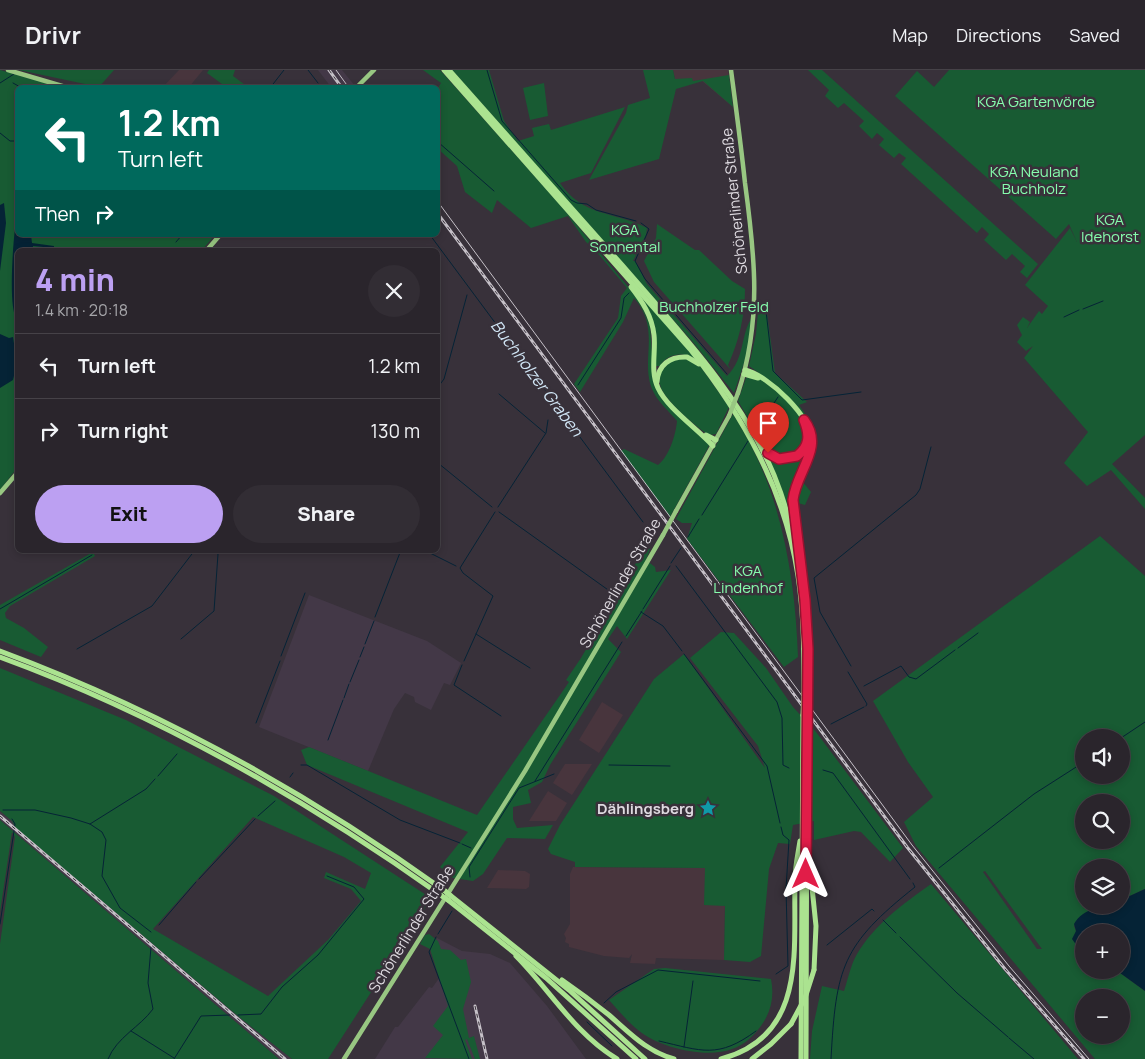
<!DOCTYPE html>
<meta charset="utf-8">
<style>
body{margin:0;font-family:Manrope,sans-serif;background:#322d34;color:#f1f3f6;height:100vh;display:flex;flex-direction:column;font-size:19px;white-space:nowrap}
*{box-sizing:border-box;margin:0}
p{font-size:16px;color:#a5a5a9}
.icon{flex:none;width:28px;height:28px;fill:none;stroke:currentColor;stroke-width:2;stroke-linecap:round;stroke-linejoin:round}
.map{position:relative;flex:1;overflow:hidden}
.panel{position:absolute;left:15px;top:178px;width:425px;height:305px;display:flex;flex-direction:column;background:#2a252c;border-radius:8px;box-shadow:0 2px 8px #0003,0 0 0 1px #464248}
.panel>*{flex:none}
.banner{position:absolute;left:15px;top:15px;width:425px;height:152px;border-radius:8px;box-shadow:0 2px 8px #0003,0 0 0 1px #464248;background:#00695c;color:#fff;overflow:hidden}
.fabs{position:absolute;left:1075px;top:659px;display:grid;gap:10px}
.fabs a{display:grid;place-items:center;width:55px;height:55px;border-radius:50%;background:#2a252c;box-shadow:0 2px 8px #0003,0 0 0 1px #464248;font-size:25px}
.pin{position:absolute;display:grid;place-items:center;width:42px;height:42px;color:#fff;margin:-51px -21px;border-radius:50% 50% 50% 0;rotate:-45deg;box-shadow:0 0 5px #0007}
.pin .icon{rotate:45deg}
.me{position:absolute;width:55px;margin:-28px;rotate:0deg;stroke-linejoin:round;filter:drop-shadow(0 0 4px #0008)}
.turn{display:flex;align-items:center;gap:18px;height:105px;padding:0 20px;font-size:22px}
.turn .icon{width:65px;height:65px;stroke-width:2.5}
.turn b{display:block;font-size:35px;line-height:42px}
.then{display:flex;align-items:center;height:48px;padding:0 20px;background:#0003;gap:10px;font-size:19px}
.round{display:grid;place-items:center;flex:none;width:52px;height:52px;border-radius:26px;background:#322d34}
.summary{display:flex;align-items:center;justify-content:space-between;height:85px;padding:0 20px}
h1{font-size:30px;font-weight:800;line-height:38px;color:#bca0f2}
.primary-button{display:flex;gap:10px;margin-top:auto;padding:10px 20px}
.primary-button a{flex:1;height:58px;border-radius:30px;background:#bca0f2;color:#111;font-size:20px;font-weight:800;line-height:58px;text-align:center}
.primary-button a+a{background:#322d34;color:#f1f3f6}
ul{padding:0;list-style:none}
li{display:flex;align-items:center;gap:15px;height:65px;padding:0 20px;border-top:1px solid #464248}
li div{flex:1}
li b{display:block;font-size:19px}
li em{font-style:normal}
header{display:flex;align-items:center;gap:30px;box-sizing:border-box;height:70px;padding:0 25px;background:#2a252c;border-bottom:1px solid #464248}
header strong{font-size:24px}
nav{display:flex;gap:28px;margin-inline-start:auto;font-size:18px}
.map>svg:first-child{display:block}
.commercial{fill:#48353d}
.built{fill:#433847}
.green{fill:#185b33;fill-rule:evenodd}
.water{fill:#052336}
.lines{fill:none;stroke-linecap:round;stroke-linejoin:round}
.stream{stroke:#052336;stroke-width:1}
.major{stroke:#98c782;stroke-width:4.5}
.highway{stroke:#abe390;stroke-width:5}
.tram{stroke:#c6c1c8;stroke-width:1}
.rail-casing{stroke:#c6c1c8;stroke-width:3}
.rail{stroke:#38313a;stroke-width:1;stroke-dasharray:4;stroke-linecap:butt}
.major-bridge{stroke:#98c782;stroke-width:4.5}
.highway-bridge{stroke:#abe390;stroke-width:5}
.route-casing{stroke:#92132f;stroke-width:12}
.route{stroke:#e11d48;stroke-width:9}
.labels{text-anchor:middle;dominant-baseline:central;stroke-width:5;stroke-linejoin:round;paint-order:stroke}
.park-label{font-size:15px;fill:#86fdad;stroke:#38313a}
.street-label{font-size:15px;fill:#dedae0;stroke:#38313a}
.poi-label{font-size:15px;font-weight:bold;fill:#dedae0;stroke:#38313a;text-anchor:end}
.water-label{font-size:16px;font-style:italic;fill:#d1e6f6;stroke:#38313a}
</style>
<header>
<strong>Drivr</strong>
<nav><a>Map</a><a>Directions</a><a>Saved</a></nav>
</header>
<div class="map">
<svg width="1145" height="989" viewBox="0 0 1145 989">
<rect width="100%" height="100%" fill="#38313a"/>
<!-- commercial -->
<g class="commercial">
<path d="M179,0H203L189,17H163Z"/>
<path d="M673,0H728L733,37L701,10L692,12L687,9H675Z"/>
<path d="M602,632L623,645L599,683L579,670Z"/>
<path d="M565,694H592L572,725L553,713Z"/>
<path d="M548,721L567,733L556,751H529Z"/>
<path d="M573,797L705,798L725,836L724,890L656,888L655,894L630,893L632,884L629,888L604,886L569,877V874L565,872L566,868L564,864L570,854V804Z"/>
<path d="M498,800L525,801L530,804L529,817L526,819L487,818Z"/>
</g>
<!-- built -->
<g class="built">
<path d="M318,0H342L355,16L331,17Z"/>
<path d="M309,525L427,571L461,593L450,615L444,613L431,640L415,632L414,627L405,623L394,639L368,701L259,657Z"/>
<path d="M0,741L12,751L16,758L80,813L239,947L292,989H279L0,750Z"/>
<path d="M437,868L462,881L490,884L510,893L547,936L586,989H375L395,957H398L429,917L432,918L440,907L430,879Z"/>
</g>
<!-- green -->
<g class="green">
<path d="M0,0L62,17L18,18V165H215L202,180H18L17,398L0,420Z"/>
<path d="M19,0H114L99,17Z"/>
<path d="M209,0H235L233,6L248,17H226L207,3Z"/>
<path d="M423,0H440L562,137L639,230L650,255L654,315L708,372L709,376L670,447L621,381L624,379L658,395C669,387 676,364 677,351C670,342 657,331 653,321C639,291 662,260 634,228L623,252L580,322L574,314L618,248L621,226L627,218L595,180L586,172L568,146L531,158L497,130L492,143L465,122L457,96L438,79V18L441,13Z"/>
<path d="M452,0H489L504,51L518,71L534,66L532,58L549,54L551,60L625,37L591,103L560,113C583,147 614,141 647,158L646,165L633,191H635L647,214L727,306C746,287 740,264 752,248L746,287L734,323L692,271Z"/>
<path d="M643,0H673L675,9L692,8L693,11L729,5L733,37L703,11L676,19L659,89L589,110L626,43L628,35L650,28Z"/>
<path d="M808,0H822L1038,194L1027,208L1020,202L1025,196L1012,184L1006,190L984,170L989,164L982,157L977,163L901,94L906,88L899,83L894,88L879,75L884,69L877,63L872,69L859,56L864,51L844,33L838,38L825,26L829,20Z"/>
<path d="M949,0H1145V365L1112,394L1145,428V439L1111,400L1087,416L1064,393L1088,362L1024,288L1033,276L1026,281L1017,272L1022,265L1017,255L1023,247L1030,252L1027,258L1039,241L1042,244L1048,236L1025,215L1070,158L1077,172L1069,154L1056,169L895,26L917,1L934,17Z"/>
<path d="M544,13L548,46L530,50L523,18Z"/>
<path d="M657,154L695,180H699L732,211L745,219C745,246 739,271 728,295L731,300L654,212L644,191L656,168Z"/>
<path d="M637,221L697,290C684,282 669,282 660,296H656L655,256Z"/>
<path d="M759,232L766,236L775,303L807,332L799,335C825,371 814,375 802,411L811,422L805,435L798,433L797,451L799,463L794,464L765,381L766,378L738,331L746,308L759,303L749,296L756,264Z"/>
<path d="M685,288L701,297L729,337L716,364L709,365C697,358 666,331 661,318C659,313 660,308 660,303L671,290Z"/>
<path d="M733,344C780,416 795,502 798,587L784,597L687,469L692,453H682L676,449Z"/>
<path d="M1100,466L1145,506V819L1121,830V798H1084V835H1102L1085,844L1074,856L1076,861L1075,873L1083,876L1084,900H1116L1145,921V989H1095L916,776L904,752L933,727L908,692L873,631ZM1084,668H1121V705H1084ZM1084,732H1121V770H1084ZM985,801L1042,879H1037L983,802ZM1084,928H1121V965H1084Z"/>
<path d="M643,474L650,479L646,490L655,497L656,502L671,500L627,569L617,556L608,569L621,582L550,695L542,712L528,720L531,733L513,737V749L517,758L553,755L545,769L507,768L483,804L473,811L453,808L440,797L468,762L307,695L301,680L309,677L477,745L569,612L566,610L581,588L640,486Z"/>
<path d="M93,482L95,486L10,536L5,543L6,548L24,558L48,577L41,587L0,570V535Z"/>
<path d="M721,562L734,563L766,598L793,637L816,662L903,778L890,792L861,762L854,761L814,770V751L793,755L790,774L778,773L769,799L761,886L750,892L724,890L725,836L704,835L705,798L575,797V792L551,784L548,779L560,755L654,609L684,584L765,698L758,676L690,588Z"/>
<path d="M0,598L126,650L274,726L434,830L426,837L328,989H292L239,947L16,758L12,751L0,741ZM253,747L344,787L371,803L365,819L326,802L324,808L351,819L361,831L328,870L268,926L153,859Z"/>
<path d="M0,750L279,989H0V874L15,767L12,762L0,842Z"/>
<path d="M931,814L1078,989H810L812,961L822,916L844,921C848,909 851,894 857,884C875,854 903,834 931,814Z"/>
<path d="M429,864L438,871L441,879L450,880L461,890L466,889L471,912L463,939L469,968L474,966L480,989H475L467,969L465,970L472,989L425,988L443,965L433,956L448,936L430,879L420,874L425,865Z"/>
<path d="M665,898L771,909C775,929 770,946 757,961C750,969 742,976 732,979C707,989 659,978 638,960C627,951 618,940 609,930L654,899Z"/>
</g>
<!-- water -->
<g class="water">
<path d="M4,133L6,153L0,201V135Z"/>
<path d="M17,157L18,165H31L32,173L54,176V178L33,176V180H18L17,250C8,238 13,176 15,158Z"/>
<path d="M0,264L9,268L13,267L17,293L13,310L0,318Z"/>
<path d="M1145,819V921L1116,900H1121V862H1084V881L1083,876H1077L1072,869L1076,861L1074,854C1083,838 1104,835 1121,835V830Z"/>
</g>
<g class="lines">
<!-- stream -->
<g class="stream">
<path d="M308,0L318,13"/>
<path d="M487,0L502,51L571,130L577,133L587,134L596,140L636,151"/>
<path d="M0,13L14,4"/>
<path d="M13,13L22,18"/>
<path d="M270,18L284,0"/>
<path d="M0,63L10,71H18"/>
<path d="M438,72L494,121"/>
<path d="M641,153L649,159L635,191L645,209L727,304"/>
<path d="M430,165L643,452"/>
<path d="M176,172L182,165"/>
<path d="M1083,239L1103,231"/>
<path d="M766,241L773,301L802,330L861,322"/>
<path d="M1064,247L1079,240"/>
<path d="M578,315L621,248L624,228L629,223"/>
<path d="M438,317L444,309L467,225"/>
<path d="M499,324L545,363"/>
<path d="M757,359L778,327"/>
<path d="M438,393L492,437"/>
<path d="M498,437L546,363L548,350"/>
<path d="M499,442L611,522"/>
<path d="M702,445L748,371"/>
<path d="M688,467L699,449"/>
<path d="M424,480L456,496"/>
<path d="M671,493L681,478"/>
<path d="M676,496L777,632L782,648L783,695L789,698"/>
<path d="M0,539L92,485"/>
<path d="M643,539L670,496"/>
<path d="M641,542L663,556L682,581"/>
<path d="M375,547L401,480"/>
<path d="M476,564L530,598"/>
<path d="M626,566L642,541"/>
<path d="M181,569L214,541L218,484L213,480"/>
<path d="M365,574L374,551"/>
<path d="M958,578L978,563"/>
<path d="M77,579L152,536L195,480"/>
<path d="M684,584L767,696L780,753"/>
<path d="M281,586L305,523"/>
<path d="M360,587L364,577"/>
<path d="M464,591L493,526L463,503L460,498L495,442"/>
<path d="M462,595L454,615L501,646"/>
<path d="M851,596L820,542L814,508L916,425L920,419L931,377"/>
<path d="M848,602L867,634L866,636"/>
<path d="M350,612L359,590"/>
<path d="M864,616L901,596L909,607L916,609L955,580"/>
<path d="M344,628L349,614"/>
<path d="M256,653L280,591"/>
<path d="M831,654L864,637"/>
<path d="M1121,668L1145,652"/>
<path d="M328,670L343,630"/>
<path d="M301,695H307L400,750L460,773"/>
<path d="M609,695L670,696"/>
<path d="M823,700L833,703L910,809"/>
<path d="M158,706L177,684"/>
<path d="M290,707L293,703"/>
<path d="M535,711L622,572"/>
<path d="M3,740H35L71,748L90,754L102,762L106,770L102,806L120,838L151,862"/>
<path d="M258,746L275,731"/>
<path d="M90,754L146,719L155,709"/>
<path d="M462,774L471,778"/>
<path d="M939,798L1034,724L1084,692"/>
<path d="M470,807L469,797L519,718L554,704"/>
<path d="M199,809L255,749"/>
<path d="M883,850L896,863"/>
<path d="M0,854L14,761L15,754L12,749"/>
<path d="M159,855L196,812"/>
<path d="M438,864L452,841"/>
<path d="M436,867L429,882L469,989"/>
<path d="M900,867L957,923L1008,967"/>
<path d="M827,875L872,839L874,841"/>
<path d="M776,904L788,896L786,819L789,770L783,765L781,757"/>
<path d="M604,933L616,922L658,900L760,911"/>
<path d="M238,945L261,944L282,917L318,885L364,829L354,817L327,806"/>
<path d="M587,952L612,976"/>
<path d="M131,961L174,988"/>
<path d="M1009,968L1034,989"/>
<path d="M659,971C702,981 718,989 756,961"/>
<path d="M684,977L693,911"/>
<path d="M108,989C117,967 140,957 153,939L148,913L151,877"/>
<path d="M174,989L201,946L230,945"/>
<path d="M831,989C836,897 842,875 915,817L913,813"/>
</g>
<!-- major -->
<g class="major">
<path d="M8,0L69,18"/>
<path d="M731,0C736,38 741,75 745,113C755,187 762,250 738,323"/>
<path d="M356,18L374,0"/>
<path d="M207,180L220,165"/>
<path d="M0,423L18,402"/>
<path d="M676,441L729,346"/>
<path d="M344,989L525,701L663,465"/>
</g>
<!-- highway -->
<g class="highway">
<path d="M444,0L690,279C743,346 785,420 798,506C804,545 804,584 804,623"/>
<path d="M449,0C507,65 565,130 622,195C679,261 740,324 774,405C803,477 809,551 808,628"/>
<path d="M631,217C642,231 652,246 654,265C656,282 650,301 658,318C667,338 698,359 713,376"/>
<path d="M745,300C768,305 813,348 813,373C813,388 800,401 796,415C791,432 795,451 797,468"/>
<path d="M744,304L758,308"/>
<path d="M657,312C658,295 670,286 687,287L699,294"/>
<path d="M706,365L716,370"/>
<path d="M762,377L775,388H792L806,377L808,361"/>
<path d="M0,581C159,640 307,722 445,821"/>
<path d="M0,587C159,645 304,728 442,826"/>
<path d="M809,788L816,856L814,900"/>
<path d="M451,826L569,920L645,989"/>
<path d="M448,830L546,908L636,989"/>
<path d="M516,886C550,920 575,964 617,989"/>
<path d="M562,910C578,921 594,933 609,945C630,963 646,981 674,989"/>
<path d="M721,989C808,966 793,879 795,809C795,797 798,784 800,771"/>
<path d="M752,989L771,974L791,954"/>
<path d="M801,989L803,645"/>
<path d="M806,989L807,651"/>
</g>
<!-- tram -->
<g class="tram">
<path d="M336,0L349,18"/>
<path d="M438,132L912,775L1009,896L1089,989"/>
</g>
<!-- rail casing -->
<g class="rail-casing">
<g id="rail">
<path d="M329,0L342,18"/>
<path d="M438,144L907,777L1005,899L1084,989"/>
<path d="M0,746L285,989"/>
<path d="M475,936L487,989"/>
</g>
</g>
<!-- rail -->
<use href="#rail" class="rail"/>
<!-- major-bridge -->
<g class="major-bridge">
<path d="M729,346L738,323"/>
<path d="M663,465L676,441"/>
</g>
<!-- highway-bridge -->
<g class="highway-bridge">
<path d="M803,645L804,623"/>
<path d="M807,651L808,628"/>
<path d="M445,821L451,826"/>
<path d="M442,826L448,830"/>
<path d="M791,954L805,928L814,900"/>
</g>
</g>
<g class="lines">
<!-- route casing -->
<g class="route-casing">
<path id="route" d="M768,383L779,389L797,386C810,376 810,365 804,350C825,378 796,401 793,430L805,530L808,579L806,804"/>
</g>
<!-- route -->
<use href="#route" class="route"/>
</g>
<!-- icons -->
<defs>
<g id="sight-bare" transform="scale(1.35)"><path d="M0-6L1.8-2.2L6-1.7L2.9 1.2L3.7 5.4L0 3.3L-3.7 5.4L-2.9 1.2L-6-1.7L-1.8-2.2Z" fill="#0f9aa8" stroke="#38313a" stroke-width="2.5" paint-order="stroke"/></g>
</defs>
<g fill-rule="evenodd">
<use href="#sight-bare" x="708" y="738"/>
</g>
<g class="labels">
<!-- park labels -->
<g class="park-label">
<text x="1036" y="31">KGA Gartenvörde</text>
<text x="1034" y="101">KGA Neuland<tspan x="1034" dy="17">Buchholz</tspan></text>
<text x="1110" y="149">KGA<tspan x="1110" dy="17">Idehorst</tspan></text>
<text x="625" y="159">KGA<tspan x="625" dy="17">Sonnental</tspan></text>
<text x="714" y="236">Buchholzer Feld</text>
<text x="748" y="500">KGA<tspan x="748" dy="17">Lindenhof</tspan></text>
</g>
<!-- street labels -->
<g class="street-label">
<text transform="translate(734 131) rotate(-96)">Schönerlinder Straße</text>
<text transform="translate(620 513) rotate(-60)">Schönerlinder Straße</text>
<text transform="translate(411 859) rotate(-58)">Schönerlinder Straße</text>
</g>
<!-- poi labels -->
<g class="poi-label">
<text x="694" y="738">Dählingsberg</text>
</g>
<!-- water labels -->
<g class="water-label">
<text transform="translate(537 308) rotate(53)">Buchholzer Graben</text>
</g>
</g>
</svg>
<div class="fabs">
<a><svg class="icon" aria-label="sound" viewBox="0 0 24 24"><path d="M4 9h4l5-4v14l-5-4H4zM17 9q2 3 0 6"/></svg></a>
<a><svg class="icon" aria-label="search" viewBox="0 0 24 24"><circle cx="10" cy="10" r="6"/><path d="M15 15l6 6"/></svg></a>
<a><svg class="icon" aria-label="layers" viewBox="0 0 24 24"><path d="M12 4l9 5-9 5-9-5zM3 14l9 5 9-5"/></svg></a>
<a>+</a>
<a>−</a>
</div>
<div class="pin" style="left:768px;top:383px;background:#d93025"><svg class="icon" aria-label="arrive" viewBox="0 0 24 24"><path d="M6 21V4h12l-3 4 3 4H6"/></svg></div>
<svg class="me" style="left:806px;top:804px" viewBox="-20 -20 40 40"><path d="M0-17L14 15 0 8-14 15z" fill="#e11d48" stroke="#fff" stroke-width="4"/></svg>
<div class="banner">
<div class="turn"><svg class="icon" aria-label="left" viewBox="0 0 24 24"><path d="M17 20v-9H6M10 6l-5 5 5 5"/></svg><div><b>1.2 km</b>Turn left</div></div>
<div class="then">Then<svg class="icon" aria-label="right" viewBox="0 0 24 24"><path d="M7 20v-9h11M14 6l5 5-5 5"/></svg></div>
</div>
<section class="panel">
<div class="summary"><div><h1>4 min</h1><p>1.4 km · 20:18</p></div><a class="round"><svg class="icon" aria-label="close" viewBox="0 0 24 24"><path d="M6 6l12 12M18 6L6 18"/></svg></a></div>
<ul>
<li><svg class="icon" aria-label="left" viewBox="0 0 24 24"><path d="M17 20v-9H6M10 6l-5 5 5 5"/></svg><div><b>Turn left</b></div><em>1.2 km</em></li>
<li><svg class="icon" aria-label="right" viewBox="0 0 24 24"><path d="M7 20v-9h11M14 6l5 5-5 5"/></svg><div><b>Turn right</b></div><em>130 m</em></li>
</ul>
<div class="primary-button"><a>Exit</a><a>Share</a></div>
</section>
</div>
